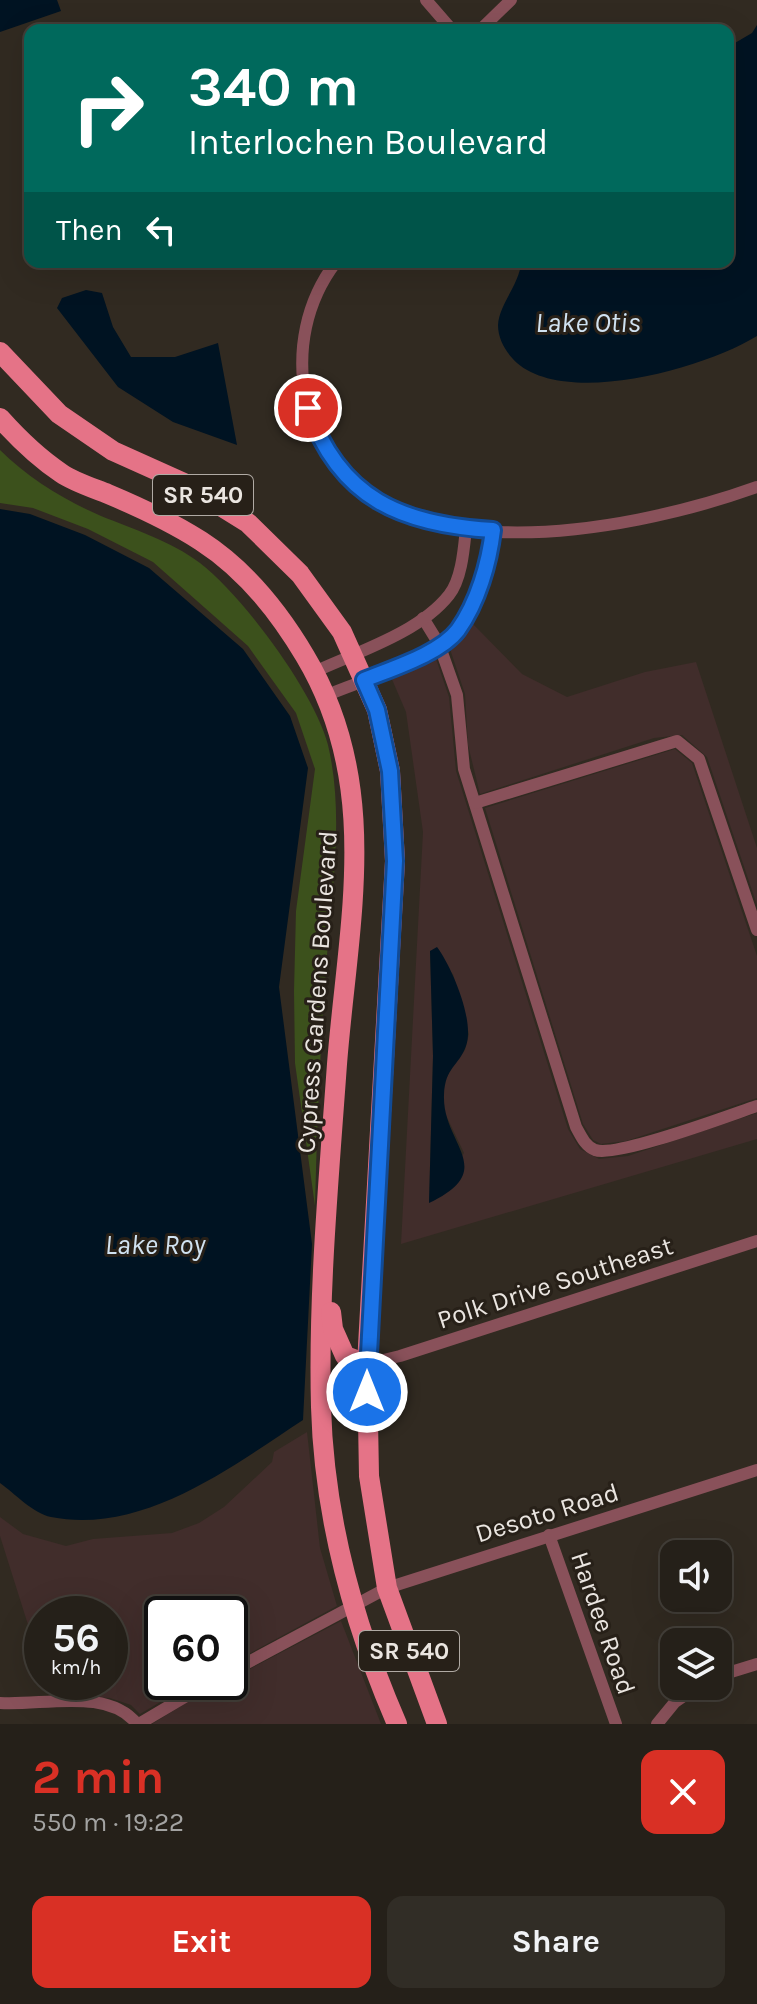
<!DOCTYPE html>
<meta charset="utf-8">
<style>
body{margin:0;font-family:Karla,sans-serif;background:#312d26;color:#f1f3f6;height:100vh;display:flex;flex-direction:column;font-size:30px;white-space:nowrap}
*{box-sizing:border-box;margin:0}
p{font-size:26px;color:#a3a3a2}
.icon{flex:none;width:44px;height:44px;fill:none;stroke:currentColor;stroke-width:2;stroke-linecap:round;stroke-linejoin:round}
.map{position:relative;height:1724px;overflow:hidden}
.side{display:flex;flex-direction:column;background:#252019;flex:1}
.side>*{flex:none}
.guide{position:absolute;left:24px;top:24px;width:710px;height:244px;border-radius:16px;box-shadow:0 8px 32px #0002,0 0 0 2px #423e38;background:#00695c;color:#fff;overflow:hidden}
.controls{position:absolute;left:660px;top:1540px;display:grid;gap:16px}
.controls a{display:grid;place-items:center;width:72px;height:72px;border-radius:16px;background:#252019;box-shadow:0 8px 32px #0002,0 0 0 2px #423e38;font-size:40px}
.speed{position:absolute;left:24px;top:1596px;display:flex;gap:16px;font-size:40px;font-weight:700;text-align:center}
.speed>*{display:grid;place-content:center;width:104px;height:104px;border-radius:50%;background:#252019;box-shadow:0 8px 32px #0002,0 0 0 2px #423e38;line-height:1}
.speed small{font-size:20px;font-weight:400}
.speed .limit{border:4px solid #111;border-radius:12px;background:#fff;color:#111}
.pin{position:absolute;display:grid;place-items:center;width:68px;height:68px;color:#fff;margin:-34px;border:4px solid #fff;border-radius:50%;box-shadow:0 2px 8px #0007}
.me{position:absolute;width:88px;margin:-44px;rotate:0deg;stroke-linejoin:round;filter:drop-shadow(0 0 6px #0008)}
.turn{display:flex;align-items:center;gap:28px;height:168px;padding:0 32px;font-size:36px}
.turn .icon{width:104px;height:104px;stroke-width:2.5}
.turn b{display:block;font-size:56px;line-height:68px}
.then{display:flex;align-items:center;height:76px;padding:0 32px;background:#0003;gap:16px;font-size:30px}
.round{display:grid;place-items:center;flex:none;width:84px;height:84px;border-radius:16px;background:#312d26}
.headline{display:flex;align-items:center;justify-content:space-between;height:136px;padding:0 32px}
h1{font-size:48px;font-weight:700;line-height:60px;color:#d93025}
.primary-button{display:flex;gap:16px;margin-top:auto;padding:16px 32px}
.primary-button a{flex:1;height:92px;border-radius:16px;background:#d93025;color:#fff;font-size:32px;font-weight:700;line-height:92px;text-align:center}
.primary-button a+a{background:#312d26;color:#f1f3f6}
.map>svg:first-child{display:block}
.commercial{fill:#412d2b;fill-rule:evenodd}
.green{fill:#3c511c}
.water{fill:#001322}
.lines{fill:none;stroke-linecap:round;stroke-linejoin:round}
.minor{stroke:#89515a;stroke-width:12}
.primary{stroke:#e57387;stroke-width:20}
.route-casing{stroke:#114b97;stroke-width:20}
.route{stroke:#1a73e8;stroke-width:14}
.labels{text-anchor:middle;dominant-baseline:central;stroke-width:6;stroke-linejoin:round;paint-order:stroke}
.shield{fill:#272018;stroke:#b0aaa4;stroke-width:2}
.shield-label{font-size:24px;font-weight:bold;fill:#eae5e0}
.street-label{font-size:26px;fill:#eae5e0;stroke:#272018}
.water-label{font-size:28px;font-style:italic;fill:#d0e2f1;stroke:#272018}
</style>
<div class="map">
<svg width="757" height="1724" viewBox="0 0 757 1724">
<rect width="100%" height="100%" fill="#312a21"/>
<!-- commercial -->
<g class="commercial">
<path d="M473,624L522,674L567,697L645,672L696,662L757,848V905L707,757L682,735L654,738L480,794L468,745L465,694L449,646Z"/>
<path d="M435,656L449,697L456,771L568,1129L580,1149L599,1159L628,1156L757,1113V1139L401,1244L423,832L406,712L391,677ZM430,951L453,974L469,1034L465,1050L452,1065L444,1083L443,1109L464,1153L429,1202L433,1056Z"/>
<path d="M675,749L692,763L757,956V1098L626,1141L601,1144L593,1140L583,1124L485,808Z"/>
<path d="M307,1432L320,1548L337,1606L230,1664V1614H162V1682H194L140,1714L131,1705L110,1698L50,1695L46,1682H110V1614H42V1669L0,1536V1517L23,1534L66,1546L93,1539L172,1533L199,1523L224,1507L272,1462L274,1452Z"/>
<path d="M341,1621L381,1724H152L189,1701Z"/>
</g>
<!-- green -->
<path class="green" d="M0,450C28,478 64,500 101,516C133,529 171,541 200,563C242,595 315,693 328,745C345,817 331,896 326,969C320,1048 317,1127 315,1206L295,1063L294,991L296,911L315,769L296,713L248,646L153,562L88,529L33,508L0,503Z"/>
<!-- water -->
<g class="water">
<path d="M0,0H57L61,11L0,32Z"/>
<path d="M757,25V336C705,368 568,407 517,363C507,354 498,340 498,325C499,304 520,284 521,262H728V47L752,33Z"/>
<path d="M86,290L102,293L113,327L131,357H175L218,343L237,445L173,422L118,387L57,308L62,298Z"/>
<path d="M0,509L30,514L85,535L149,568L243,649L290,716L308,768L279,987L312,1244L303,1420C231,1467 143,1535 51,1517C34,1514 14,1493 0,1483Z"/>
<path d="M437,947C452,967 475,1021 466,1046C459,1066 445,1067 444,1095C442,1145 500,1169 429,1203L433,1056L430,951Z"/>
</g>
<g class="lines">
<!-- minor -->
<g class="minor">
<path d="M426,0L452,30"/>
<path d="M480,30L511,0"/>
<path d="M336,262C306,301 296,351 306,400C346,590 629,533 757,487"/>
<path d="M423,618L439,644L457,695L464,769L576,1127C581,1136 585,1146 595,1150C617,1158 730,1115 757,1106"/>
<path d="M314,672C357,652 419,633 449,595C462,579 464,547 466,528"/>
<path d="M325,696C368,678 419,665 454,633C474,616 490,556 493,530"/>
<path d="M475,803L677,741L699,759L757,930"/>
<path d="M367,1364L400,1356L757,1241"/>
<path d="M549,1535L616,1724"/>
<path d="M230,1672L387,1588L757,1470"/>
<path d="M718,1676L757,1664"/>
<path d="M0,1703C42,1706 108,1687 137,1724"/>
<path d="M139,1724L210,1682"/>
<path d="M657,1724L675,1702L698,1686"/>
</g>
<!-- primary -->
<g class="primary">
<path d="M0,352L59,414L113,451L182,482L248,523L300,574L342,632L377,710L390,771L395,861L367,1364L369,1476L387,1588L437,1724"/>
<path d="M0,418C17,437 40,459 61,473C74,482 93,488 108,494C139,507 173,523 201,541C246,570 279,612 305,656C383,786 348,923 337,1064C329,1177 318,1293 321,1407C324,1515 354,1625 397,1724"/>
<path d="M331,1312L333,1329L345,1356L367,1364"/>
</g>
</g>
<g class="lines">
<!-- route casing -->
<g class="route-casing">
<path id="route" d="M308,408C339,499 403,525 493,530C489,563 478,602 458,630C440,654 390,669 364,680L377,710L390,771L395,861L367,1392"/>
</g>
<!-- route -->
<use href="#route" class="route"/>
</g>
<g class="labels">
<!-- shield labels -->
<g class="shield">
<rect x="153" y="475" width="100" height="40" rx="6"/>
<rect x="359" y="1631" width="100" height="40" rx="6"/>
</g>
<g class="shield-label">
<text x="203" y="495">SR 540</text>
<text x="409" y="1651">SR 540</text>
</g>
<!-- street labels -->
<g class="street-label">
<text transform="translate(317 992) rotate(-86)">Cypress Gardens Boulevard</text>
<text transform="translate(555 1283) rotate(-18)">Polk Drive Southeast</text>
<text transform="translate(547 1513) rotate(-17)">Desoto Road</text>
<text transform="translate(603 1623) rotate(71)">Hardee Road</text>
</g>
<!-- water labels -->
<g class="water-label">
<text x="588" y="322">Lake Otis</text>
<text x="155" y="1244">Lake Roy</text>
</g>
</g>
</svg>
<div class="controls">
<a><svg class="icon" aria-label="sound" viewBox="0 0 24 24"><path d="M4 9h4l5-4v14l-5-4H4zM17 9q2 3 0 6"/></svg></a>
<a><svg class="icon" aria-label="layers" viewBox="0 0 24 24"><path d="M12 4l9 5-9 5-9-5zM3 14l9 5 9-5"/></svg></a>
</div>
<div class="speed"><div>56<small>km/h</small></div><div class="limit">60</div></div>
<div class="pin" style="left:308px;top:408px;background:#d93025"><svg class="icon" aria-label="arrive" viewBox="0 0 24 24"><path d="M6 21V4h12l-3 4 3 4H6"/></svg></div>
<svg class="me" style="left:367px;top:1392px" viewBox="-20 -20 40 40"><circle r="17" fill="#1a73e8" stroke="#fff" stroke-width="3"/><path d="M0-11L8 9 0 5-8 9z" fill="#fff"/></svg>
<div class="guide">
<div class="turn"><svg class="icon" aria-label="right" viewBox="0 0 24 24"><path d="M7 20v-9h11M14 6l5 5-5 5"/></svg><div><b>340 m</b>Interlochen Boulevard</div></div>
<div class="then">Then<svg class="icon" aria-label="left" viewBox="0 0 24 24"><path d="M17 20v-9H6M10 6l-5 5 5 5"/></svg></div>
</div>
</div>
<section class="side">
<div class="headline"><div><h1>2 min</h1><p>550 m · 19:22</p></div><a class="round" style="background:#d93025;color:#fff"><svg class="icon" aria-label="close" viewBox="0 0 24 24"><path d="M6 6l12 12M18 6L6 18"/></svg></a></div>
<div class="primary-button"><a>Exit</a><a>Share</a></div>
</section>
